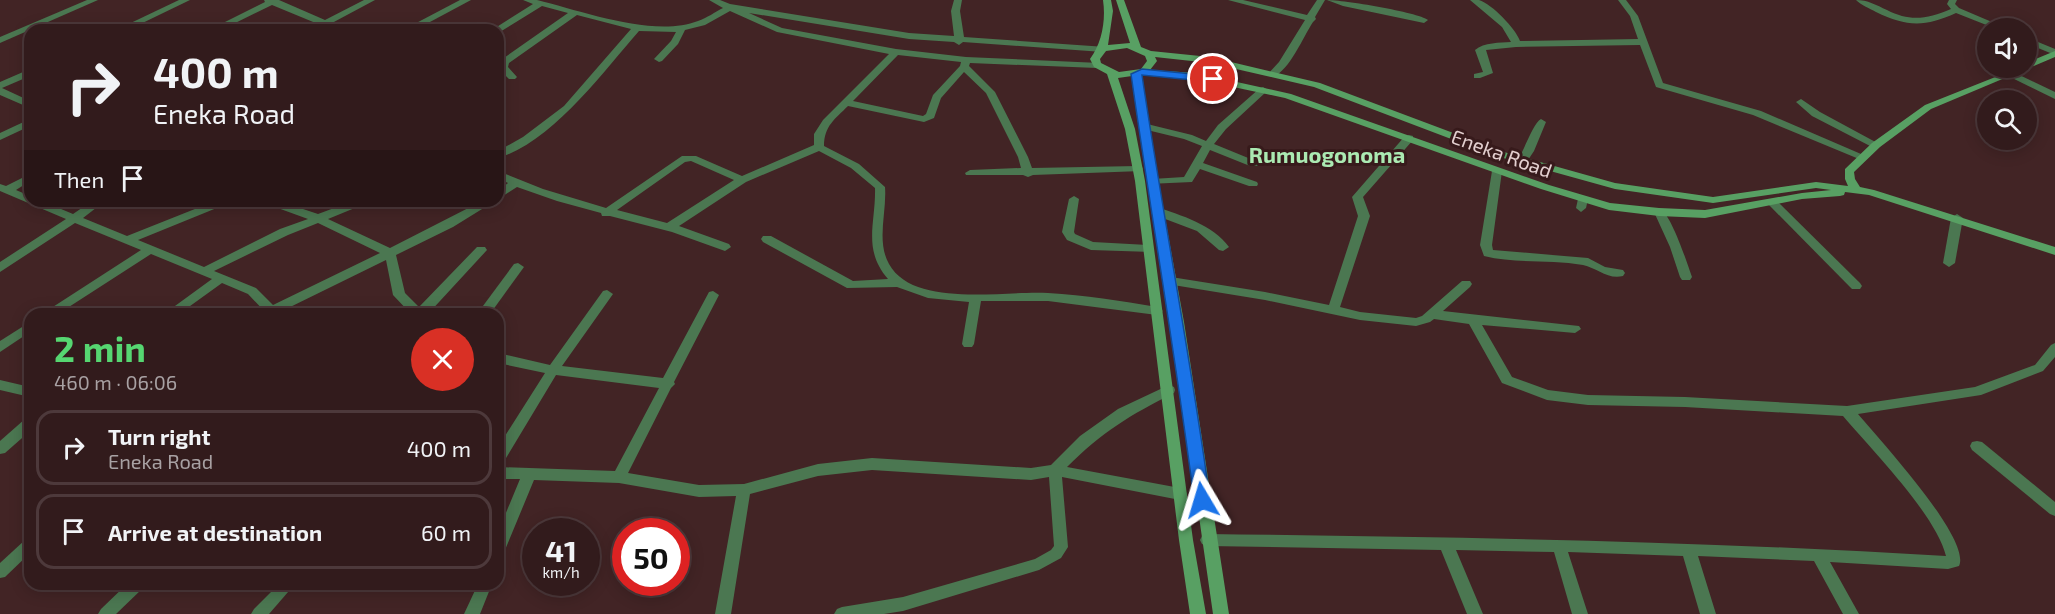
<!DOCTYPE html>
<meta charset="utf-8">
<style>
body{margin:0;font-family:"Exo 2",sans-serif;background:#3a2425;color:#f1f3f6;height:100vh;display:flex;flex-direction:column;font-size:22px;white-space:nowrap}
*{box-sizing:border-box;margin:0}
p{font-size:20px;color:#a8a1a3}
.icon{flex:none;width:33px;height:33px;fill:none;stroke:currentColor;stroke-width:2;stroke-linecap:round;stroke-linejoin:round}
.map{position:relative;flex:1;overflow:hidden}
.sheet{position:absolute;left:24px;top:308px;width:480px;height:282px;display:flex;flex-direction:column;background:#321b1c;border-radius:18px;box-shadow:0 3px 15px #0003,0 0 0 2px #4d393b}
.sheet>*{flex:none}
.banner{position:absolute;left:24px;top:24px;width:480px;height:183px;border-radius:18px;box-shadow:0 3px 15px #0003,0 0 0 2px #4d393b;background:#321b1c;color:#f1f3f6;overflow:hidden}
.tools{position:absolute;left:1977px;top:18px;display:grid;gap:12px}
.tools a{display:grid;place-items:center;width:60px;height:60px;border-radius:50%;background:#321b1c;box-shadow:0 3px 15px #0003,0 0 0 2px #4d393b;font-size:30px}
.speed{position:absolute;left:522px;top:518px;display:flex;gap:12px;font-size:30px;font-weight:700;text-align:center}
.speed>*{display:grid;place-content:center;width:78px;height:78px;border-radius:50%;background:#321b1c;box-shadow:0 3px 15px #0003,0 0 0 2px #4d393b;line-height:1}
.speed small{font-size:15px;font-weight:400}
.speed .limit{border:9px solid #d22;background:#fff;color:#111}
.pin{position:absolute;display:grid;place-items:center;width:51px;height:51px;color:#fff;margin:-26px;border:3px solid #fff;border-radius:50%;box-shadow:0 2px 6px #0007}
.me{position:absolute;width:66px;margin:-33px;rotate:353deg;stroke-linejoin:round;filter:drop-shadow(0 0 4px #0008)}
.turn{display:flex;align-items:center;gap:21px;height:126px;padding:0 30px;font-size:27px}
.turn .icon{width:78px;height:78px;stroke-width:2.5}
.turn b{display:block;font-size:42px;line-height:51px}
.then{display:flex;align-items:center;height:57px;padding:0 30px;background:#0003;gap:12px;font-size:22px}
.round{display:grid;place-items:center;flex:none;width:63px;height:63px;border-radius:32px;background:#3a2425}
.summary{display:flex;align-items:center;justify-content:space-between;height:102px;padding:0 30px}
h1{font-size:36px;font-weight:700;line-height:45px;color:#56d671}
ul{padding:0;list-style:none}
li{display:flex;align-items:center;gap:18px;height:75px;margin:0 12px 9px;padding:0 18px;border:3px solid #4d393b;border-radius:18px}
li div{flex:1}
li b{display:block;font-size:22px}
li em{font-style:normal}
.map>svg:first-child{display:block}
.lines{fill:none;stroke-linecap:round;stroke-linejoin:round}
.street{fill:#4b7751;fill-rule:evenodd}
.secondary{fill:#58a063;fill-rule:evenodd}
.route{fill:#1a73e8;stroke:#114b97;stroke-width:1.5}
.labels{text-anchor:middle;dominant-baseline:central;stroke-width:6;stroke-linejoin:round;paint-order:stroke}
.street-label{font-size:20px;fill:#e4d0d0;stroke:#371a1b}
.quarter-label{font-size:22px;font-weight:bold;fill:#abeab2;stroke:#371a1b}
</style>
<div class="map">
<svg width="2055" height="614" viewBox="0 0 2055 614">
<rect width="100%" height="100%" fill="#422425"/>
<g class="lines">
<!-- street -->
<g class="street">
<path d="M87,0H98L0,43V37Z"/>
<path d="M179,0H190L128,30H116Z"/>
<path d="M264,0H279L325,20L364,0H375L332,23L346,30H333L325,27L319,30H307L318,24L272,5L221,30H209L265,2Z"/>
<path d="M460,0H471L415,30H403Z"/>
<path d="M523,0H537C582,11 654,38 698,21C707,18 715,12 723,8L709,0H720L730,4L909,33L954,36L951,11L954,0H962L960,11L964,37L1106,47V51L1103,52L963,42L959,45L954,42L909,39L749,13L782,28L896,49L966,57L1100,63V67L1097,68L970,63L969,66L995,92L1028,157L1032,168L1138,166L1142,167L1143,169L1142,171L1033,175L1028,177L1023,175H966L965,173L970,170L1021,168L1018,157L986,93L964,72L941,98L934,118L924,122L848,106C835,119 824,126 824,146L859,164L885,187C887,212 876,241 889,264C914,309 1005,290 1048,293C1085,295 1121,301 1157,307L1163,311L1157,315L1048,301H981L974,344L972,347H964L962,344L969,302L928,298L897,287L847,288L763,242L761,239L763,236H771L853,281L888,279C862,249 876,223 875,188L851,168L819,151L746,182L679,226L729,244L731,247L725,251L672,232L610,216H602L601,213L557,201L517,187L498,199V191L508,183L498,178V171L543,189L606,208L682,156H696L742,176L814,145V134L823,120L889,54L777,32L730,11L705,25L685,30L678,44L662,61L659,62L654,59L671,41L676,32L639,31C603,72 552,142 498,158V151L523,137L564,106L631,29L577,15L509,63L508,67L517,77L515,79H509L498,68L501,60L568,13L542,6L500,32L492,30L533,4ZM898,55L961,62L960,66L933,95L926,114L923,116L853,101ZM691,161L734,180L667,223L617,210L685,162Z"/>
<path d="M1228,0H1243L1307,15L1317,0H1325L1315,17L1316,19L1313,22C1303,37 1290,70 1273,77L1268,74L1279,62L1305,20Z"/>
<path d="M1327,0C1343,0 1417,12 1428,20L1424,23L1343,6Z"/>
<path d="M1470,0C1473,0 1476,0 1479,0C1492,4 1516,29 1520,41L1638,39L1630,16L1618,0H1626L1638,16L1663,83L1761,111L1868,157L1867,159H1859L1753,115L1656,87L1640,45L1516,47L1486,50L1493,73L1480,78H1474V74L1483,72L1475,50C1484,42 1500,43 1511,42L1502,27Z"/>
<path d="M1856,0C1868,0 1876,5 1887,10C1910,22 1927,19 1951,9L1947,4L1949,0H1957L1955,4L1959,8L2006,28H1994L1956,13C1925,27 1907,27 1876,12C1869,8 1861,5 1856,0Z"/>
<path d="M2026,37L2055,49V55L2026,43Z"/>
<path d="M30,69V76L2,88L30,101V108L0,95V82Z"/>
<path d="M2011,71L2055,92V99L2008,76V72Z"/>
<path d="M1263,87L1268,90L1266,92L1226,129L1214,144L1258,162L1259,164L1258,166H1250L1210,150L1203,163L1257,182L1258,184L1257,186H1249L1200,169L1192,182L1148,184L1147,182L1152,179L1184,177L1202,146L1184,139L1139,128V124L1143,123L1192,135L1206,141L1218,125L1260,88Z"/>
<path d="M1801,99L1820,112L1881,145L1876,148L1872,147L1812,116L1796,102Z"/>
<path d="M30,119V126L0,140V133Z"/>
<path d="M1541,119L1546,122L1534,151L1526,163H1518L1517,161C1524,151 1533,123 1541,119Z"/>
<path d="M1409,135L1413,136V140L1363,197L1370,216L1340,307L1360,312L1416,318L1422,316L1462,281H1470L1472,284L1470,287L1443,311L1579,326L1581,329L1575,333L1482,325L1512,377L1548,390L1588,395L1685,397L1847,406L1975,387L2035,365L2051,345L2055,343V357L2043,371L1981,395L1858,414C1877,437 1972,539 1959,566L1948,569L1830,562L1859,614H1843L1814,561L1698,556L1716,614H1700L1683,556L1568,552L1588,614H1572L1554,552L1456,550L1483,614H1467L1441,550L1207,546L1202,544L1200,540L1202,536L1207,534C1454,537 1700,541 1946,556C1936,515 1872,450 1843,416L1685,407L1588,405L1547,400L1502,383L1469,324L1434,319L1430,322L1416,326L1360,320L1265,300L1167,284L1165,281L1171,277L1265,292L1329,305L1358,216L1352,197L1405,136Z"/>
<path d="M1497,168L1502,171L1492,245L1493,250L1588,258L1605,267L1623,270L1625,273L1623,276C1608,280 1597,268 1583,265C1551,259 1516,264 1484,256L1480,245L1492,171Z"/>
<path d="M30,174V181L16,190L30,196V201H42L73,214L92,201H105L83,218L127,236L215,201H230L229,203L138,240L204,267L280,229L308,219L264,203L263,201H279L318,214L353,201H368L367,203L328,219L390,248L482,201H495L453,227L396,255L405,293L419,307L477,247H485L487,250L428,314H411L393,295L386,260L280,312L281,314H267L248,294L222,283L179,314H164L212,279L151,254L58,314H42L141,250L75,223L0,272V262L66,219L0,191V184L6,186ZM318,223L380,253L273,305L256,288L214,271L288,235Z"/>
<path d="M1074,196L1079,199L1074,232L1075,234L1093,242L1148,245L1152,246L1154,249L1152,252L1091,250L1067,240L1062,232L1069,199Z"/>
<path d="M1583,196L1588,199L1586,208L1581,212L1576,208L1578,199Z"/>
<path d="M1773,200L1777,201L1860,283L1862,286L1860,289H1852L1769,205L1768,203Z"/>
<path d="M1156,207C1181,215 1213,225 1229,247L1223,251L1219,250L1197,231L1152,214L1151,211L1152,208Z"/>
<path d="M1659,208C1671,213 1687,263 1692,277L1690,280H1682L1680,277L1670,247L1654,212Z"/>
<path d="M1957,214L1963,218L1955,263L1949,267L1943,263L1951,218Z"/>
<path d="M518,263L524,267L490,314H477L514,264Z"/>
<path d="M607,290L613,294L562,366L663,378L709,292L713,291L719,295L674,382L675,384L671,388L628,473L699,485L744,484L818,464L872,458L1031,468L1051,465L1080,436L1118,409L1169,385L1174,387L1175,390L1174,393C1130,415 1102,432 1067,467L1180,488L1185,490L1187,494L1185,498L1180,500L1062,477L1068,547L1061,558L1039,570L903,611L884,614H834L837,609L842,607L903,597L1035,559L1051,550L1054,546L1049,477L1031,480L872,470L818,476L750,494L731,614H715L736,496L699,497L619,483L534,480L505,550L503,554L498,556V532L520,479H498V467L615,471L659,388L556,375L503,463L498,464V447L545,373L498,363V353L550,365L603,291Z"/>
<path d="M30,322V332L0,352V341Z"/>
<path d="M0,380L30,387V397L0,390Z"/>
<path d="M30,418V431L5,453L0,454V441L25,419Z"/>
<path d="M1977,441L1982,442L2055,502V516L2050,514L1972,450L1970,446L1972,442Z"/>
<path d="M30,538V553L5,577L0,578V563L25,540Z"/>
<path d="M127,584H144L142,589L116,614H98L101,609Z"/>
<path d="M279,584H295L269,614H251L254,609Z"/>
<path d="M478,584H492L480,614H464Z"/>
</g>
<!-- secondary -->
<path class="secondary" d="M1103,0H1111L1113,11L1108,45L1130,43L1116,0H1124L1141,47L1151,51L1210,57L1320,83L1504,152L1615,183L1713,197L1816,182L1848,186L1845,179V169L1872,143L1925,105L2018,68H2026V63L2055,51V57L1931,109L1880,147L1854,172L1855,179L1860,187L1874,190L2055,247V255L1869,195L1845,192L1844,195L1840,196L1802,199L1705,218L1659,216L1609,210L1541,189L1285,98L1196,79L1142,75L1153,152L1184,322L1229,614H1213L1171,322L1143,152L1132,76L1118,78L1135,129L1145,181L1193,540L1206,614H1190L1179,540L1135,181L1125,129L1107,74L1094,67L1090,59C1102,43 1106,20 1103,0ZM1127,48L1145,56L1147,61L1141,69L1119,72L1101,63L1100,59L1106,51ZM1155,57L1210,63L1314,87L1496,156L1615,189L1713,203L1816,188L1831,190L1802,193L1705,210L1659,208L1610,203L1549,185L1291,94L1196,73L1150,70L1157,61Z"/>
</g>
<!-- route -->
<path class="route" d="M1142,69L1213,76L1219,79L1213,82L1142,75C1163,217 1191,358 1210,500L1208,504H1196L1194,500C1176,357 1151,216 1131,74Z"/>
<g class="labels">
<!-- street labels -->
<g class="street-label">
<text transform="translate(1502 153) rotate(20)">Eneka Road</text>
</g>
<!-- quarter labels -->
<g class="quarter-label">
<text x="1327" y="154">Rumuogonoma</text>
</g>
</g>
</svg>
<div class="tools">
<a><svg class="icon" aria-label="sound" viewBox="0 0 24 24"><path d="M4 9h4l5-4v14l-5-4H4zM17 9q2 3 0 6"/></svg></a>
<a><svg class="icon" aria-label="search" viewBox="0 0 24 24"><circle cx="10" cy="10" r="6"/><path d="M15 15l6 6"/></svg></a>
</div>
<div class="speed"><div>41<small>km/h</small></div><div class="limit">50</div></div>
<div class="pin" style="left:1213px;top:79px;background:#d93025"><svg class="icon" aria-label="arrive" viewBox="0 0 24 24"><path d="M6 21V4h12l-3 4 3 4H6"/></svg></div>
<svg class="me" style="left:1202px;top:500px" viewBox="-20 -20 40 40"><path d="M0-17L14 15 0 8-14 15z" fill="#1a73e8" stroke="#fff" stroke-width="4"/></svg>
<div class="banner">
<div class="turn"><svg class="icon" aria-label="right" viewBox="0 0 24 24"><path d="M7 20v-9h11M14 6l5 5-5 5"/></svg><div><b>400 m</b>Eneka Road</div></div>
<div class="then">Then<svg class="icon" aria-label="arrive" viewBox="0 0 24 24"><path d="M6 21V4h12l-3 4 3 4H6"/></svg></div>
</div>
<section class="sheet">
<div class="summary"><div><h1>2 min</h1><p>460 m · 06:06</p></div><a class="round" style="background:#d93025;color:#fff"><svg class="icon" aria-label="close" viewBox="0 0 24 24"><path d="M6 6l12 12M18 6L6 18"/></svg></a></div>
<ul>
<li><svg class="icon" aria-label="right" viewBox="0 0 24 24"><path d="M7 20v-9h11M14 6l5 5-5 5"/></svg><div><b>Turn right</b><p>Eneka Road</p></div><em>400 m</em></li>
<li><svg class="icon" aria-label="arrive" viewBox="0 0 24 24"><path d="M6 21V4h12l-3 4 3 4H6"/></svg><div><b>Arrive at destination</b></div><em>60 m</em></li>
</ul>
</section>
</div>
